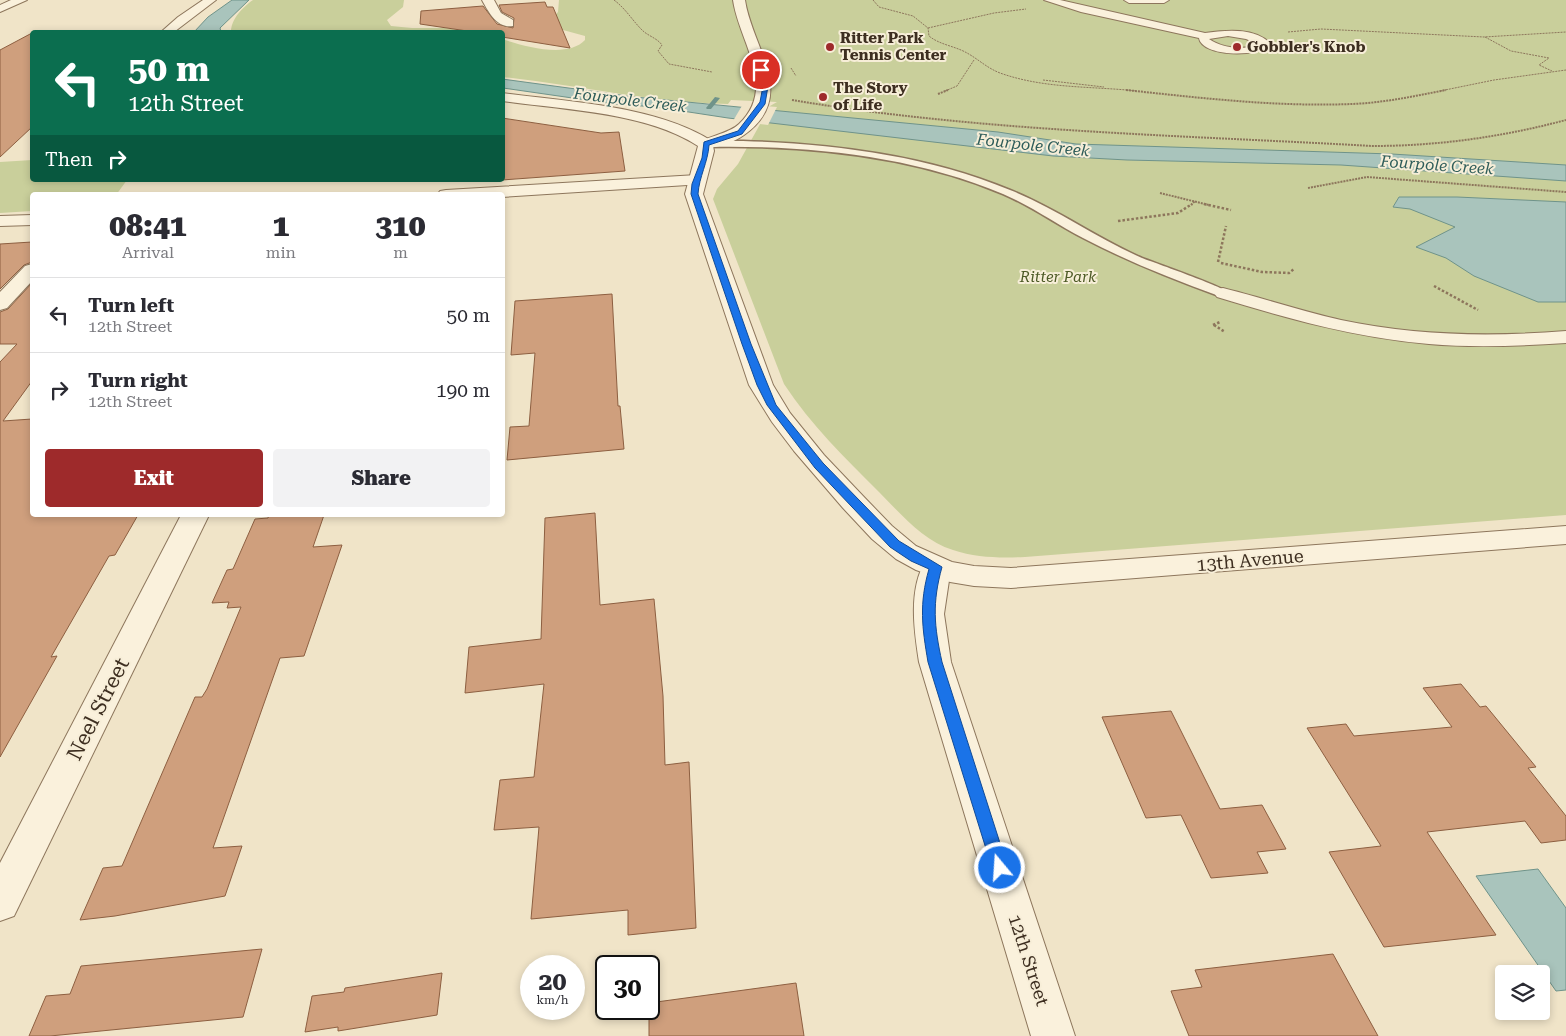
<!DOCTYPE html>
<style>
body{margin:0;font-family:"Roboto Serif",serif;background:#f2f2f3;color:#2b2b33;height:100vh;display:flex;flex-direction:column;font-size:19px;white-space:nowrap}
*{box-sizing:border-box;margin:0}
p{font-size:16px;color:#7c7c81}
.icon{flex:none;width:28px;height:28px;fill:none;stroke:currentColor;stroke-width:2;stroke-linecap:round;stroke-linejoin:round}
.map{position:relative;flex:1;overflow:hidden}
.sheet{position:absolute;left:30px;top:192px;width:475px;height:325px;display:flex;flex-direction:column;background:#fff;border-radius:5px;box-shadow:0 2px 8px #0003}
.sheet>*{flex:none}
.top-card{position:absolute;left:30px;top:30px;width:475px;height:152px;border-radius:5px;box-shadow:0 2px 8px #0003;background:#0b6e4f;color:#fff;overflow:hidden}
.fabs{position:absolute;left:1495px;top:965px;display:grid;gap:10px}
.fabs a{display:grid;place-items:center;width:55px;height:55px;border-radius:5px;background:#fff;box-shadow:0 2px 8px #0003;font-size:25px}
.speed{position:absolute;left:520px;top:955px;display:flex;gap:10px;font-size:25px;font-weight:700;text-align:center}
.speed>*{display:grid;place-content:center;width:65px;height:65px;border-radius:50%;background:#fff;box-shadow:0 2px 8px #0003;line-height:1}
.speed small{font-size:12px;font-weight:400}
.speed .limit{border:2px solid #111;border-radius:8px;background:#fff;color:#111}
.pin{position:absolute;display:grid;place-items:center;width:42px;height:42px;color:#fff;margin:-21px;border:2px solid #fff;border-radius:50%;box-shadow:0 1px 5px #0007}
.me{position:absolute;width:55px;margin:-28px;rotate:342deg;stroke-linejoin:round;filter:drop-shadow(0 0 4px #0008)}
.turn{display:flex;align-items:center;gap:18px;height:105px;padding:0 15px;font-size:22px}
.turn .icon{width:65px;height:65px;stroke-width:2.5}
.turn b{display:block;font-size:35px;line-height:42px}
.then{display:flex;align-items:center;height:48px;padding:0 15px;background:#0003;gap:10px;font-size:19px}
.eta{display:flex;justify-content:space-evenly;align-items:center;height:85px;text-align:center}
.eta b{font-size:30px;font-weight:800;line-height:35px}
.action{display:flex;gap:10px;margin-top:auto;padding:10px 15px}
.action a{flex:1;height:58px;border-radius:5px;background:#9e2a2b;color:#fff;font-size:20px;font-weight:800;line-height:58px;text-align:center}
.action a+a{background:#f2f2f3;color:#2b2b33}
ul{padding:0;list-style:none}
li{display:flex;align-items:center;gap:15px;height:75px;padding:0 15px;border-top:1px solid #e1e1e2}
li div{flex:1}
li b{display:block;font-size:19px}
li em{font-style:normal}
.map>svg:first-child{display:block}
.green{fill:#c9cf9b}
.water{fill:#a9c4bc;stroke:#6f938a}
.pier{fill:#f0e4c8}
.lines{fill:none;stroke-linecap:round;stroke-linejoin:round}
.stream{fill:#6f938a;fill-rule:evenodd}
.building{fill:#cf9f7d;stroke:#8d5f41}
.service-casing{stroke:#8d765c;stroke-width:3}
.pedestrian-casing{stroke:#8d765c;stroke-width:2}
.minor-casing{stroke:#8d765c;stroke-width:2}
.tertiary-casing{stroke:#8d765c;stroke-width:2}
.path-far2{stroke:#8d765c;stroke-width:1;stroke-dasharray:2 1;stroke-linecap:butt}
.path-far1{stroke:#8d765c;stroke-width:2;stroke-dasharray:2 1;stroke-linecap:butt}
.path{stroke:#8d765c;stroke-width:2.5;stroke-dasharray:2.5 2;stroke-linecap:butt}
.service{fill:#faf1dc;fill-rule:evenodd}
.pedestrian{fill:#faf1dc;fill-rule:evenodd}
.minor{fill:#faf1dc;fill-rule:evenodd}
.tertiary{fill:#faf1dc;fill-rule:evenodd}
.route{fill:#1a73e8;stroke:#114b97}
.poi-dot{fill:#9e2a2b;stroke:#f7eed8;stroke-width:2}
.labels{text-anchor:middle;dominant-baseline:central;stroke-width:4;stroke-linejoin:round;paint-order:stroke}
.far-poi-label{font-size:15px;font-weight:bold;fill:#3d2e20;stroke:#f7eed8;text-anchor:start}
.far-park-label{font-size:15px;font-style:italic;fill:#4d5a26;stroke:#f7eed8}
.far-water-label{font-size:16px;font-style:italic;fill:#2f5d5a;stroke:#f7eed8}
.street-label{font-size:18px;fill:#3d2e20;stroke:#f7eed8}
.near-street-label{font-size:21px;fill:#3d2e20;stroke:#f7eed8}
</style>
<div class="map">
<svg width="1566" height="1036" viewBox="0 0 1566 1036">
<rect width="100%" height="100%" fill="#f0e4c8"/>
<!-- green -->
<g class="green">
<path d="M253,0H404L403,7L387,20L391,26L412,28H445L474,32H231C231,19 243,7 253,0Z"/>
<path d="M559,0H1566V515L1025,557C1001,558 977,558 953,550C923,541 901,514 879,492C845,458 811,425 784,384L713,199L717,189L738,164L770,106L777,102L731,100L728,104C652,103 578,85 503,77L502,39C524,46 567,59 585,40V36L552,27L548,23L558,12Z"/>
<path d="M32,160V180H127L116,195H32V211L0,213V162Z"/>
</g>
<!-- water -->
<g class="water">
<path d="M232,0H249L220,28L221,32H194L208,17Z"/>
<path d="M502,79L635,97L998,132L1076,144L1392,154L1566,165V181L1341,165L1127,160L1053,156L728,118L656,107L614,104L503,88Z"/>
<path d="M1399,197H1457L1566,202V302H1538L1474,276L1446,258L1416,247L1455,227L1410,209L1393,207Z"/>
<path d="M1538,869L1566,908V990L1556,991L1476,876Z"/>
</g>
<!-- pier -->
<path class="pier" d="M743,104L777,107L768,125L733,121Z"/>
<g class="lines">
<!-- stream -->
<path class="stream" d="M715,97L720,98L711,109H707L706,108Z"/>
</g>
<!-- building -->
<g class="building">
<path d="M545,2L547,7H553L570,48L502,37V32H474L420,24L421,11L483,6L497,24L513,28L514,18L502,12L499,5Z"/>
<path d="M32,33V127L0,157V50Z"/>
<path d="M502,118L601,133L619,132L625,171L502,180Z"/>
<path d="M32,242V262L24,265L0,289V244Z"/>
<path d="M32,283V381L3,421L32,419V515H138L115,555L109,556L51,657L57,656L0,757V362L17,344H0V312L8,309Z"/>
<path d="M612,294L618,406H620L624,449L507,460L510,427L529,426L535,353L511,355L515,301Z"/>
<path d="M595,513L600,605L654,599L663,696L665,765L689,762L696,928L628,935V910L531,919L539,827L494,830L500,780L534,777L544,684L465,693L469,647L541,639L545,518Z"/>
<path d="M269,515H324L313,547L342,545L304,656L280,658L213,848L242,846L225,896L115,916L80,920L103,868L122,866L195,697H202L207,689L241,607L227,608L229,602L212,603L227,570L233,569L255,519L268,518Z"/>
<path d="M1461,684L1480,707L1486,706L1536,767L1528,768L1566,816V840L1541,843L1525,821L1427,832L1496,935L1384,947L1329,852L1381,846L1307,728L1346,724L1354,736L1452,727L1423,688Z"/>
<path d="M1171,711L1220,809L1262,805L1286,849L1257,852L1268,873L1211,878L1181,815L1146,818L1102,717Z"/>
<path d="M262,949L243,1017L50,1036H29L46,996L70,994L81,966Z"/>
<path d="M1333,954L1378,1036H1189L1171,991L1202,987L1195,970Z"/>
<path d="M442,973L437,1015L338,1031V1027L305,1032L312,996L344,992L345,988Z"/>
<path d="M796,983L804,1036H649V1003Z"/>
</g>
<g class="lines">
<!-- service casing -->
<g class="service-casing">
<path id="service" d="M743,141C833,144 926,155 1010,190C1056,208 1096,238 1142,258C1155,263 1224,287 1229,293L1223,297L1219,296C1172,279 1127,261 1083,238C1056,224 1031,206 1003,194C910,155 806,145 706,147L701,144L706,141Z"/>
</g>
<!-- pedestrian casing -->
<g class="pedestrian-casing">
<g id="pedestrian">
<path d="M1044,0H1060L1205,33C1226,30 1255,27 1271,44C1259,58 1202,57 1199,38L1081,12ZM1228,36L1246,39L1258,44C1244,51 1222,48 1209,39Z"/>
<path d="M1124,0H1169L1164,3H1129Z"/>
<path d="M1223,288C1263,298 1301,311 1341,320C1416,336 1490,337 1566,331V343C1520,346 1474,348 1429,344C1356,338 1286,318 1217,297L1214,293L1217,289Z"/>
</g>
</g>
<!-- minor casing -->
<g class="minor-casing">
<g id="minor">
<path d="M11,0H27L0,12V5Z"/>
<path d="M482,0H494L501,13L513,20V26C497,29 488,11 482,0Z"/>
<path d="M733,0H745C752,48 799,96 744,135C733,143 713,150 700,147L698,144C703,137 729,134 739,124C778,87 739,42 733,0Z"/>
<path d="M697,175L703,176L705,180L703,184L502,197V195H437L440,191L446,190Z"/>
<path d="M32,215V225L0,226V216Z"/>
<path d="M32,264V281L7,308L0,310V292L25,266Z"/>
<path d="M181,515H209L14,916L0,921V863Z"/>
<path d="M936,557L946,560L951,567L944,614L951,662L1075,1036H1031L919,662C914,630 908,589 926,560Z"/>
</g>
</g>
<!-- tertiary casing -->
<g class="tertiary-casing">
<g id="tertiary">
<path d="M203,0H216L174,32H161L178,17Z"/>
<path d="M502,93C569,102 654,105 712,141L714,151L703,194L773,385L790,413L824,455L863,496L892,526L916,546L952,562L974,566L1011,568L1566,526V544L1011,588L974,586L950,582L916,570L896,559L872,539L843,508L794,451L772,422L749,385L685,194L698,146C646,112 564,110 502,101Z"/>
</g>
</g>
<!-- path-far2 -->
<g class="path-far2">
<path d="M614,0C626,9 632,20 642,30C648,36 657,38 662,45L658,51L669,64L712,72"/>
<path d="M873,0L879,7L913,16L928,28L929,36C940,45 955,46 967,53C978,59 987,68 1000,73C1045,89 1091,86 1137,91"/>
<path d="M928,28L994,13L1026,9"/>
<path d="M1288,32L1321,29L1484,37L1566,32"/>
<path d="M1485,37L1511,51L1549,58L1539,65L1552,71"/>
<path d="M791,68L796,76"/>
<path d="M1043,80L1104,87"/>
<path d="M945,91L957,86L974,60"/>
<path d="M1440,91L1494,80L1566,70"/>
</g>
<!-- path-far1 -->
<g class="path-far1">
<path d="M1126,90C1201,98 1276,107 1351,104C1383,103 1415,96 1446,90"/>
<path d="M938,94L948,90"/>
<path d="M792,100C983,132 1179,135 1372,146C1438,146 1502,137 1566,120"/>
<path d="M1308,188L1367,177L1566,192"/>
<path d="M1160,193L1209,205"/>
<path d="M1191,205L1195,201"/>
</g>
<!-- path -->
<g class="path">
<path d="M1204,204L1231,210"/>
<path d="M1118,221L1178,213L1192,204"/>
<path d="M1218,262L1226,226"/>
<path d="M1221,263L1262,272L1289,273L1294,269"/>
<path d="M1434,286L1478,310"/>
<path d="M1213,325L1220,322"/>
<path d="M1214,325L1225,332"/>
</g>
<!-- service -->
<use href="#service" class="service"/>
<!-- pedestrian -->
<use href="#pedestrian" class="pedestrian"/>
<!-- minor -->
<use href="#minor" class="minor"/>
<!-- tertiary -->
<use href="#tertiary" class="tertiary"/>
</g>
<!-- route -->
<path class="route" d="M761,68L764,70L768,86L765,104L742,134L709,145C708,162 699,177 698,194L751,344L776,405L823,463L899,541L942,567C932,603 934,626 942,662L1008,868L1006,873L1000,875L994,873L992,868L928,662C922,627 919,604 929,569L911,561L890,547L815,468L767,405L757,385L742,344L691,194L692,184L702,158L704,142L738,131L760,102L763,86L759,70Z"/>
<!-- markers -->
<g class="poi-dot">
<circle cx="830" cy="47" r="5"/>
<circle cx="1237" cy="47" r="5"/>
<circle cx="823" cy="97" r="5"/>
</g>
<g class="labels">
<!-- far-poi labels -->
<g class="far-poi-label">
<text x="840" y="38">Ritter Park<tspan x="840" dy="17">Tennis Center</tspan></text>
<text x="1247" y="47">Gobbler's Knob</text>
<text x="833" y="88">The Story<tspan x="833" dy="17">of Life</tspan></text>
</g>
<!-- far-park labels -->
<g class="far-park-label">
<text x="1058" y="277">Ritter Park</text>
</g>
<!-- far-water labels -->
<g class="far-water-label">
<text transform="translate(630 100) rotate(7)">Fourpole Creek</text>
<text transform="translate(1033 145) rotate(6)">Fourpole Creek</text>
<text transform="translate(1437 165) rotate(4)">Fourpole Creek</text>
</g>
<!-- street labels -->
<g class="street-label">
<text transform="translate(1250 560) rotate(-5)">13th Avenue</text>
<text transform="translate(1029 960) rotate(72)">12th Street</text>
</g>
<!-- near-street labels -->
<g class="near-street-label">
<text transform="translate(98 709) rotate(-63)">Neel Street</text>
</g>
</g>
</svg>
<div class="fabs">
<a><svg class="icon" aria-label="layers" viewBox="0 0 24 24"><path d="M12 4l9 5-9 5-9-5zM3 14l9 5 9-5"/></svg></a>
</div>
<div class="speed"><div>20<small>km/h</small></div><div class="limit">30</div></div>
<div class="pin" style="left:761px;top:70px;background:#d93025"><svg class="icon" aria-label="arrive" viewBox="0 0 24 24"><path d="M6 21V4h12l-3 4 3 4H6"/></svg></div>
<svg class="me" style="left:1000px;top:868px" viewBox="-20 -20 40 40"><circle r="17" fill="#1a73e8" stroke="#fff" stroke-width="3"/><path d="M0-11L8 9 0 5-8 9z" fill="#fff"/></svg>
<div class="top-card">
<div class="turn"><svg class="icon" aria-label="left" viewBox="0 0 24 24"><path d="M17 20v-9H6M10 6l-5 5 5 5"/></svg><div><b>50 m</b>12th Street</div></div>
<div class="then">Then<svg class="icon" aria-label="right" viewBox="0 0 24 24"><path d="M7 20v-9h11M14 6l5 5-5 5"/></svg></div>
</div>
<section class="sheet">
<div class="eta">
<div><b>08:41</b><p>Arrival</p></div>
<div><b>1</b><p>min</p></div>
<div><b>310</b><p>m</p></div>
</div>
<ul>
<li><svg class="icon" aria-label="left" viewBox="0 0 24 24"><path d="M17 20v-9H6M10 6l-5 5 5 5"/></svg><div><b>Turn left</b><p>12th Street</p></div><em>50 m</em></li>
<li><svg class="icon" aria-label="right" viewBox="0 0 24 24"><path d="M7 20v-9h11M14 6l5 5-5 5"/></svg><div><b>Turn right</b><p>12th Street</p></div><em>190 m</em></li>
</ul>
<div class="action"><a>Exit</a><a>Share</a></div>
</section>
</div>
